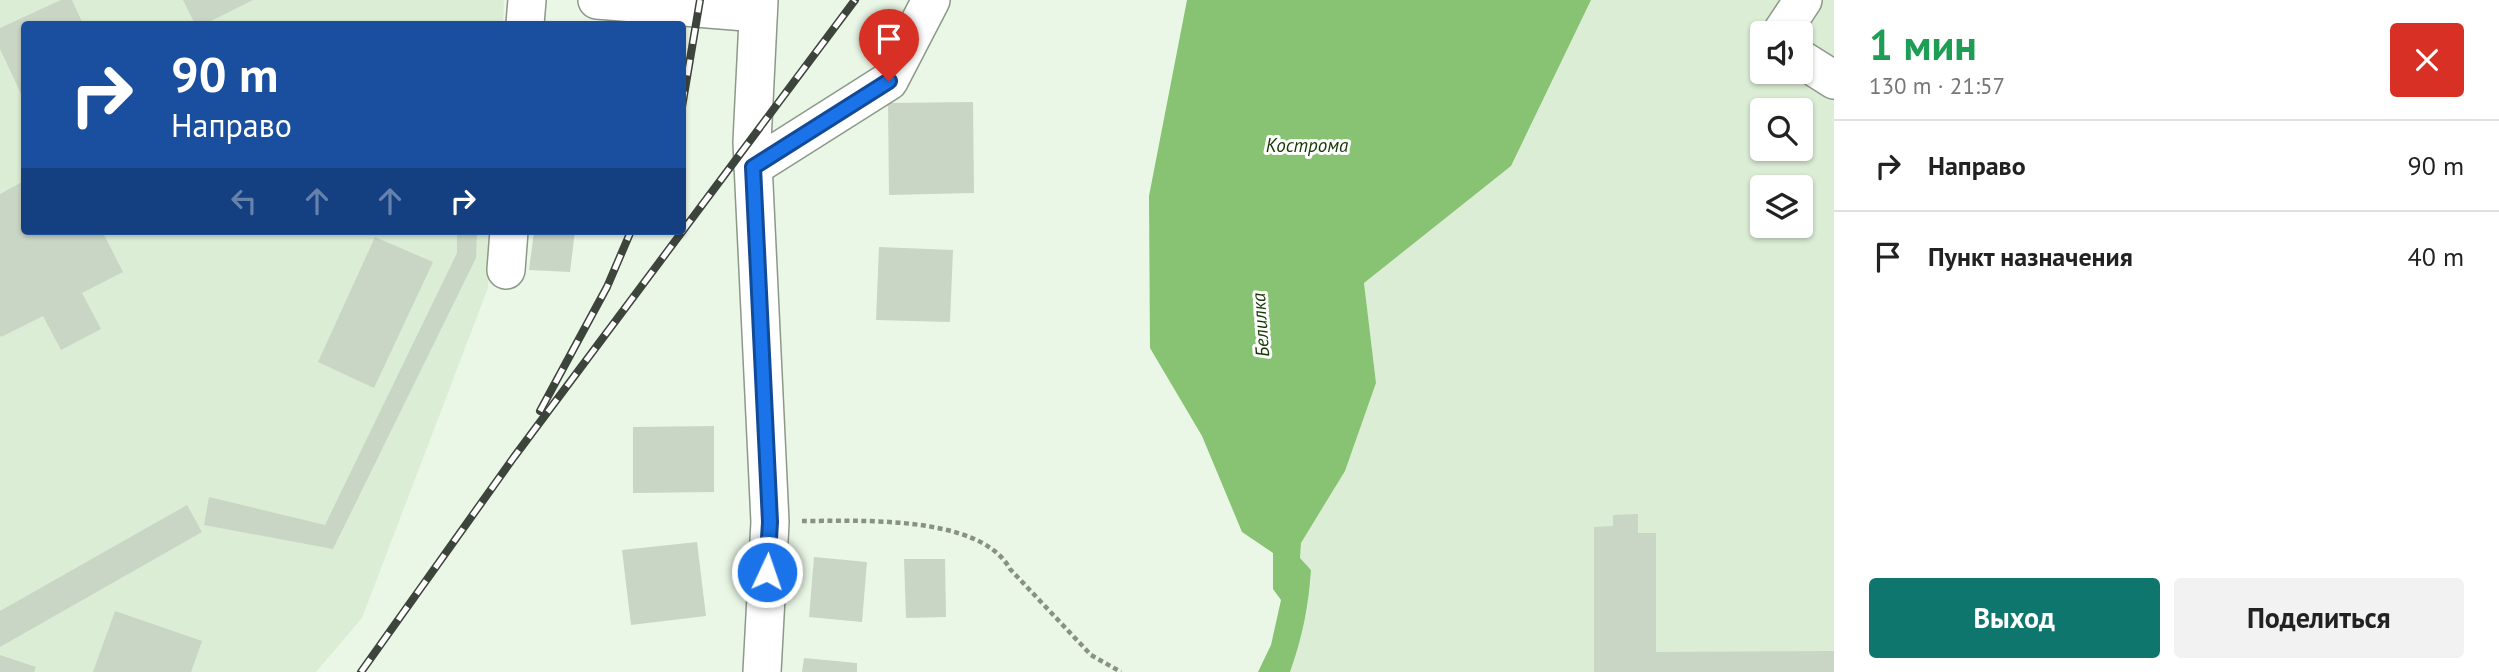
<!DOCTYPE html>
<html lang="ru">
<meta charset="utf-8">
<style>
body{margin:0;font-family:"PT Sans",sans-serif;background:#f2f2f2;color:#222;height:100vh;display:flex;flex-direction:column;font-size:26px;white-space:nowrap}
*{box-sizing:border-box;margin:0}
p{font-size:23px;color:#767676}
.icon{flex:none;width:38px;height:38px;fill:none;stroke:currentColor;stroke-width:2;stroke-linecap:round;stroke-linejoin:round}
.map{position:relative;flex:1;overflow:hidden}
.drawer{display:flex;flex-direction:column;background:#fff;width:665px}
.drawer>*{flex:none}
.guide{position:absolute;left:21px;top:21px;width:665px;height:214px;border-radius:7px;box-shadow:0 2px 5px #0004;background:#1a4fa0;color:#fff;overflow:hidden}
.controls{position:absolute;left:1750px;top:21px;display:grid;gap:14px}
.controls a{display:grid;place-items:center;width:63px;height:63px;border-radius:7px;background:#fff;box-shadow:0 2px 5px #0004;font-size:35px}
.pin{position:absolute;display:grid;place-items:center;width:60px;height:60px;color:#fff;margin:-72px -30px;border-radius:50% 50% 50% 0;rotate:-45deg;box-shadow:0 0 7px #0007}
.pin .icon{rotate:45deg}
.me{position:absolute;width:77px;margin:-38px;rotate:3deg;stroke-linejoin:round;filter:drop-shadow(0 0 5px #0008)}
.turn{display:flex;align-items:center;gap:24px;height:147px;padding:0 35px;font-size:32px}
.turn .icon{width:91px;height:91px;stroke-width:2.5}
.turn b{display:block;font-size:49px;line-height:60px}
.lanes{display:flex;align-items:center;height:66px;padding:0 35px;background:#0003;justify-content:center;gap:35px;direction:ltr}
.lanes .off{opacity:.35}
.round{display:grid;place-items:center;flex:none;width:74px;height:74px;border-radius:7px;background:#f2f2f2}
.overview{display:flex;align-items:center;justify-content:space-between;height:119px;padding:0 35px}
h1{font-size:42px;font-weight:700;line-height:52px;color:#1e9e55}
.cta{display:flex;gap:14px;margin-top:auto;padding:14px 35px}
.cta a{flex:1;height:80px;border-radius:7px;background:#0f766e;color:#fff;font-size:28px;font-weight:700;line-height:80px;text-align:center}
.cta a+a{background:#f2f2f2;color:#222}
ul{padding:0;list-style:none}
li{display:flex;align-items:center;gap:21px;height:91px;padding:0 35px;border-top:2px solid #e0e0e0}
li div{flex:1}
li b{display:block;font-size:26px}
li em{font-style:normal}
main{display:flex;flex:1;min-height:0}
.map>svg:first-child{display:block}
.built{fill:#dbedd5;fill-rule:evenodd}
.water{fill:#88c273}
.building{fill:#c9d6c5}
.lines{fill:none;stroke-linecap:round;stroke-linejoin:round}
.minor-casing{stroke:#8c9888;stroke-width:40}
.path{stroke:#879185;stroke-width:4.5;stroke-dasharray:5 3.5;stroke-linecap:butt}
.minor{stroke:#fff;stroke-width:37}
.rail-casing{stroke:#3d443b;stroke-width:8}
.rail{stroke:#fff;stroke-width:5;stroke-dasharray:16;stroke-linecap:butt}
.route-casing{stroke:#114b97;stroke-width:18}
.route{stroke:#1a73e8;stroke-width:12}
.labels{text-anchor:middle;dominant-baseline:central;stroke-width:6;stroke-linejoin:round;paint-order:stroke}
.water-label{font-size:19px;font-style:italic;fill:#143a02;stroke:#fff}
</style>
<main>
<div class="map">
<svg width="1834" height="672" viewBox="0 0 1834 672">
<rect width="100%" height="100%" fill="#eaf7e6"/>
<!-- built -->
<g class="built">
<path d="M0,0H504L503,24H24V231H491L488,288L362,618L316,672H0Z"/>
<path d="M1591,0H1834V672H1290L1307,610L1311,581V570L1300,558L1301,543L1345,471L1376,383L1364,283L1511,166ZM1762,33H1801V72H1762ZM1762,110H1801V149H1762ZM1762,187H1801V226H1762Z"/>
</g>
<!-- water -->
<path class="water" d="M1187,0H1591L1511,166L1364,283L1376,383L1345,471L1301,543L1300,558L1311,570C1309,605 1302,638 1290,672H1258L1271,645L1281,600L1273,589V553L1242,532L1202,436L1150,348L1149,196Z"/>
<!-- building -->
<g class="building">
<path d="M61,0H72L83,24H24L23,98L0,49V28Z"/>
<path d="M183,0H253L205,24H195Z"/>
<path d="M973,102L974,193L889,195L888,103Z"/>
<path d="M24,181V231H102L123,272L82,293L101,329L61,350L43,316L1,337L0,335V194Z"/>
<path d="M457,231H477L476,258L333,549L204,525L209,497L325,525L457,253Z"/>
<path d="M534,231H575L570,272L529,270Z"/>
<path d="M375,237L433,262L374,388L318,362Z"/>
<path d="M879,247L953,250L950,322L876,320Z"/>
<path d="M714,426V492L633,493V427Z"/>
<path d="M187,505L202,532L0,647V611Z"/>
<path d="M1638,514V533H1656V652L1834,651V672H1594V527L1613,526V515Z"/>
<path d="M697,542L706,616L631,625L622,550Z"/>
<path d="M814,557L867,562L862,622L809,617Z"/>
<path d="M904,559H945L946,617L906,618Z"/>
<path d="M115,611L202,641L191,672H93Z"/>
<path d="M0,655L36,667L34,672H0Z"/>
<path d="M804,658L857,663V672H802Z"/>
</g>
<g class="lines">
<!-- minor casing -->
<g class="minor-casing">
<g id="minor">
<path d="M597,0L758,13"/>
<path d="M759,0L752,142L770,522L762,672"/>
<path d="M525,24L527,0"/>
<path d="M1781,33L1803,0"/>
<path d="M1801,59L1834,80"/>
<path d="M753,167L889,81L931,0"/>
<path d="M506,270L509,231"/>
</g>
</g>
<!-- path -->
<path class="path" d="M802,521C857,521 980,514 1010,569L1091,655L1121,672"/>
<!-- minor -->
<use href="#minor" class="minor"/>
<!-- rail casing -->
<g class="rail-casing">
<g id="rail">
<path d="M682,107L700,0"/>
<path d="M540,411L607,287L631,231"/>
<path d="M361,672L514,457L855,0"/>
</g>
</g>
<!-- rail -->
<use href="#rail" class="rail"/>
</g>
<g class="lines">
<!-- route casing -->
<g class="route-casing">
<path id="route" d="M767,572L770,522L753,167L889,81"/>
</g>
<!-- route -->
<use href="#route" class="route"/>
</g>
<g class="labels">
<!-- water labels -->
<g class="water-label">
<text x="1307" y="145">Кострома</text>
<text transform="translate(1260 325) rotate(-94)">Белилка</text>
</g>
</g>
</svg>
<div class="controls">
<a><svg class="icon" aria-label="sound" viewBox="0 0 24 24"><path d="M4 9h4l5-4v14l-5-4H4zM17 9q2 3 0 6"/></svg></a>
<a><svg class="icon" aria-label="search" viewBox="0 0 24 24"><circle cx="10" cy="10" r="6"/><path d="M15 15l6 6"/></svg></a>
<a><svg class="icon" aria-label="layers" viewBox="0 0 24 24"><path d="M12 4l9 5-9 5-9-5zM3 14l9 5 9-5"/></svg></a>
</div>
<div class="pin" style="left:889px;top:81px;background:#d93025"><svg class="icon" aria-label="arrive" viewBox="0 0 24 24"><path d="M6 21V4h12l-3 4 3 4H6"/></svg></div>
<svg class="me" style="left:767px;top:572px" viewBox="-20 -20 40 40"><circle r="17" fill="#1a73e8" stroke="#fff" stroke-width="3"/><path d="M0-11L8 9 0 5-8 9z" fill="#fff"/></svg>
<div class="guide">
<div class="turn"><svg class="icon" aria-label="right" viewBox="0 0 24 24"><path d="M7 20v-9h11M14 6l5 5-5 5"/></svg><div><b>90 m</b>Направо</div></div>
<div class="lanes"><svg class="icon off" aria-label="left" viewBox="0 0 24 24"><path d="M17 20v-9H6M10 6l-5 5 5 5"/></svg><svg class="icon off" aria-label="ahead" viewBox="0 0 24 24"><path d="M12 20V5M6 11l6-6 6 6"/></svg><svg class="icon off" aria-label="ahead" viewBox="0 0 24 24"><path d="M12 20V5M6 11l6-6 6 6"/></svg><svg class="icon" aria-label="right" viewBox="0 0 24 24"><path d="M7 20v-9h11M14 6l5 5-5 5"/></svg></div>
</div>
</div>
<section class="drawer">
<div class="overview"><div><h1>1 мин</h1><p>130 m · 21:57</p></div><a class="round" style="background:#d93025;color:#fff"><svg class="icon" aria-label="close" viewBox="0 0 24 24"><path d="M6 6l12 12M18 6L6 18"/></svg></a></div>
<ul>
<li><svg class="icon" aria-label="right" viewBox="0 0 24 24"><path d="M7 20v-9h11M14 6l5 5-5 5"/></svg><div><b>Направо</b></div><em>90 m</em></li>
<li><svg class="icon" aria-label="arrive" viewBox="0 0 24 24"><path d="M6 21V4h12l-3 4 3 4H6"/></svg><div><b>Пункт назначения</b></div><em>40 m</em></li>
</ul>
<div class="cta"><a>Выход</a><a>Поделиться</a></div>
</section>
</main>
